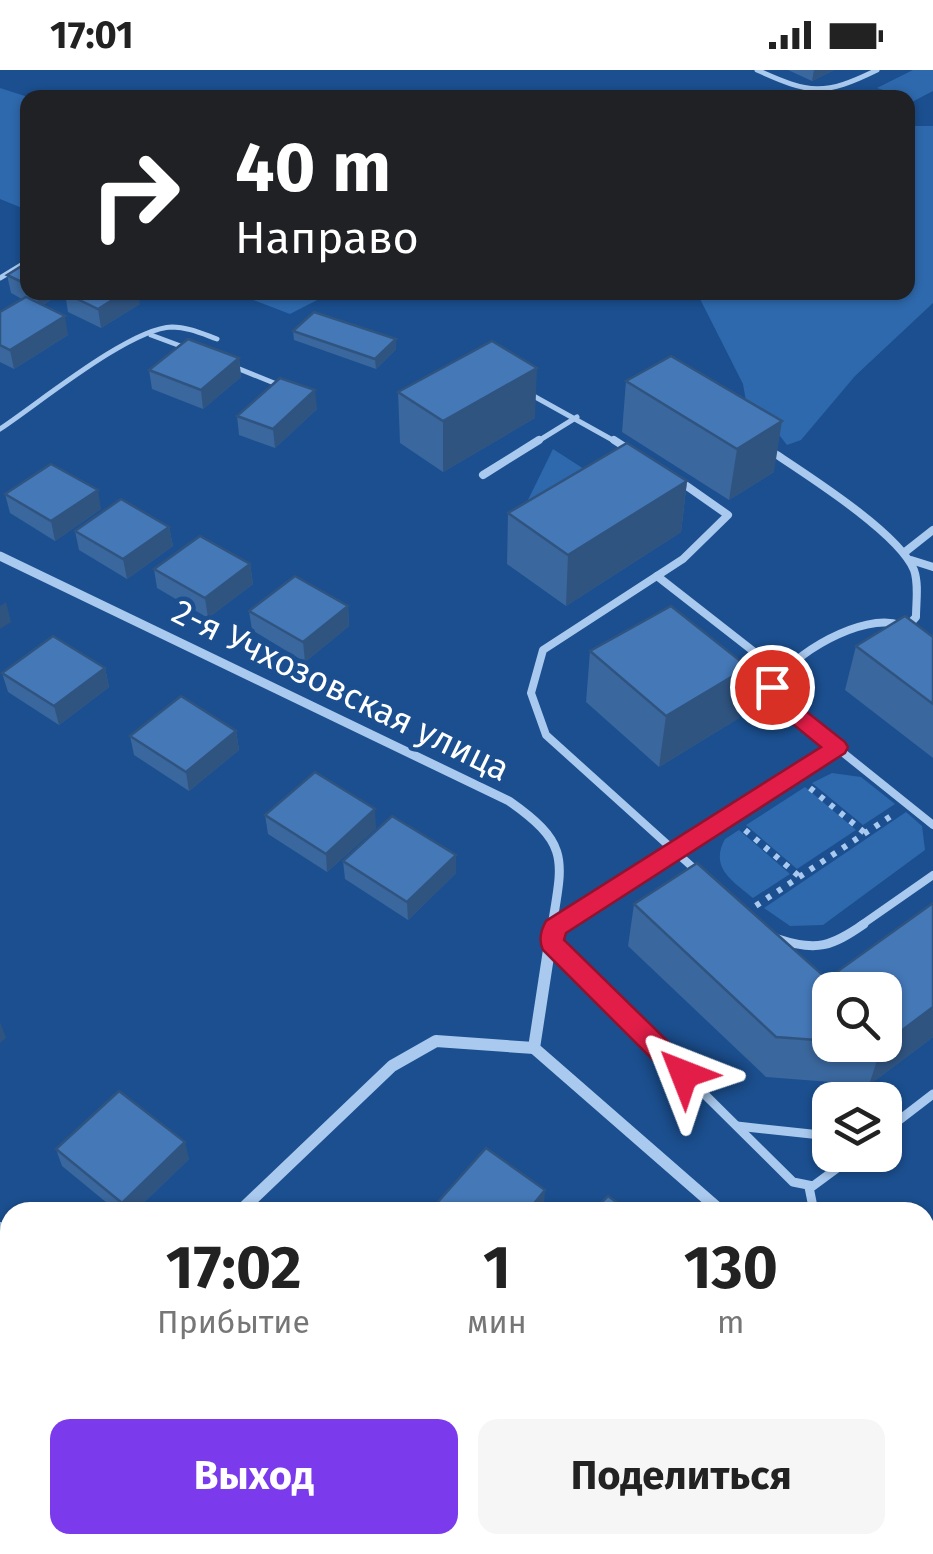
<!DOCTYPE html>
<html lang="ru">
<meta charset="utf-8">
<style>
body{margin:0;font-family:"Fira Sans",sans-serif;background:#f6f6f6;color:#222;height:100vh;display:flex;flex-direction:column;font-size:38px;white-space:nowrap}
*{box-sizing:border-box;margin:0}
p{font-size:32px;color:#767676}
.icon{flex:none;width:55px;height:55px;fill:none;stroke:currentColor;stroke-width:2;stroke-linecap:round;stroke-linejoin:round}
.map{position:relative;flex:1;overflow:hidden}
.side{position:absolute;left:0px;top:1132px;width:935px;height:352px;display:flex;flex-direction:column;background:#fff;border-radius:30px 30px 0 0;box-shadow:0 2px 8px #0004}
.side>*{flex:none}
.guide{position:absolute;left:20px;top:20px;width:895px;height:210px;border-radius:20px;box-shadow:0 2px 8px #0004;background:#202124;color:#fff;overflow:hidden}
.tools{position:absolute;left:812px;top:902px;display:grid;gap:20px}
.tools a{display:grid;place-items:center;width:90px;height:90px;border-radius:20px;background:#fff;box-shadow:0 2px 8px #0004;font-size:50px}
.pin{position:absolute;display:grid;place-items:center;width:85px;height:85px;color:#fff;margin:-42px;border:5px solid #fff;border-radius:50%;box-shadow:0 2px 10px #0007}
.me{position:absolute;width:110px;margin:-55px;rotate:315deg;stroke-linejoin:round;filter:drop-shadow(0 0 8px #0008)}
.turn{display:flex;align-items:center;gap:35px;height:210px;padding:0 50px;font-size:45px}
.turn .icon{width:130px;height:130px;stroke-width:2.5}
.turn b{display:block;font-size:70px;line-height:85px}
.eta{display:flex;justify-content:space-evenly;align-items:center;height:170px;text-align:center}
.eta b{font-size:60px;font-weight:700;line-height:70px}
.cta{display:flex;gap:20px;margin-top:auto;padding:20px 50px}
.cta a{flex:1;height:115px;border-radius:20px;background:#7c3aed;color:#fff;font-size:40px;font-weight:700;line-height:115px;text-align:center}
.cta a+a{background:#f6f6f6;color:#222}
.status{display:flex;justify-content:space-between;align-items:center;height:70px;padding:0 50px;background:#fff;direction:ltr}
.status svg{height:28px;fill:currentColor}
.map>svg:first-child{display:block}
.green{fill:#2e69ad}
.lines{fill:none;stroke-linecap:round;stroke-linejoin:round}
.path{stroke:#a9c9ee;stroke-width:6;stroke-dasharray:5 8;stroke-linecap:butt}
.service-far2{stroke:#a9c9ee;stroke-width:5}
.service-far1{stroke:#a9c9ee;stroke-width:8}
.service{stroke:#a9c9ee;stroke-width:9}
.minor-far1{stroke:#a9c9ee;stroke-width:9}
.minor{stroke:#a9c9ee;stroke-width:12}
.tertiary{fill:#a9c9ee;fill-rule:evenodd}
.wall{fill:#3a679d;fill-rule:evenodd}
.shaded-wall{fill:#305480}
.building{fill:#4478b7;stroke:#305480;stroke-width:2.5}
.route{fill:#e11d48;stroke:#92132f;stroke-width:2.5}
.labels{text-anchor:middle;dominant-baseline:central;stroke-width:9;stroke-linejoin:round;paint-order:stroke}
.street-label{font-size:35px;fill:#fff;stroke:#1b4f8f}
</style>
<div class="status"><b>17:01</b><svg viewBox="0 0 49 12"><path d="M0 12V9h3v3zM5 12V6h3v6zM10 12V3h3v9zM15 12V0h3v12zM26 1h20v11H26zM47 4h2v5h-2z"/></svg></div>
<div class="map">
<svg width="933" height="1484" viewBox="0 0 933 1484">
<rect width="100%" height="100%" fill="#1b4f8f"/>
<!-- green -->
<g class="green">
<path d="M913,0H933V21L910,33L908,28L877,18Z"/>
<path d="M0,18L28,27L27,140L0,129Z"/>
<path d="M908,56H933V233L855,306L801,370L787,375L766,348L746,331L743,314L697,223L908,222Z"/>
<path d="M235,223L331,222V223L290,244Z"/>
<path d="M553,379L584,399L527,432Z"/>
<path d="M832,703L861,707L895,734L863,755L812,713Z"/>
<path d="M805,717L856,760L797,799L746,755Z"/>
<path d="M906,742L922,756L925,780L823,855L790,856L764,838Z"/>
<path d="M739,760L790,804L753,828C733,811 709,798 725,769Z"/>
</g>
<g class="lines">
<!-- path -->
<g class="path">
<path d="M810,718L865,763"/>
<path d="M745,760L800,807"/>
<path d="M745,843L891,746"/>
</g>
<!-- service-far2 -->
<g class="service-far2">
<path d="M757,0C810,24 824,26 877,0"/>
<path d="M0,208L28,191"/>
<path d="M151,265L186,278"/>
<path d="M232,296L279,315"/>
<path d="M530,324L618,373"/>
<path d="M0,359C38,334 130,258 172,257C188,257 203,264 217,269"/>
<path d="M535,373L577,347"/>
</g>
<!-- service-far1 -->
<g class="service-far1">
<path d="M614,370L631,381"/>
<path d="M771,381C807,405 899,463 914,500C919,514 916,532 916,547L907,557"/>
<path d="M483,405L539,370"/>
<path d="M681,412L728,445L683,489L543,580L531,623L546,665L699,803"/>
<path d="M905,482L933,460"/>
<path d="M911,490L933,497"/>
<path d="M657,506L780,602"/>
<path d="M900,555C863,542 791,584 772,617L780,632L933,755"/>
<path d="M557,856L837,677"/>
<path d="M860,856L933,805"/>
</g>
<!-- service -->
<g class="service">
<path d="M554,858L561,854"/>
<path d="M778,869C817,882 832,876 864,854"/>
<path d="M552,873L793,1112L813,1116L855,1085"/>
<path d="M737,1056L830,1066"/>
<path d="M885,1061L933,1024"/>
<path d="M809,1117L814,1142"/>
<path d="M767,1475L786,1484"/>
</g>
<!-- minor-far1 -->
<path class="minor-far1" d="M0,486L509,731C570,774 563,789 552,856"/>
<!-- minor -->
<g class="minor">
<path d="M553,854L534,978L722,1142"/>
<path d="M239,1142L392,996L436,971L534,978"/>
<path d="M0,1158L10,1165"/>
</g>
<!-- tertiary -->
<g class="tertiary">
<path d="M933,1165V1190L925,1193V1169Z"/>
<path d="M668,1475H696L692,1484H665Z"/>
</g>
</g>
<!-- wall -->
<g class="wall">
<path d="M788,0H834L812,11Z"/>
<path d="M28,192V222H63L43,235L68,265L14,299L0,292V242L22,229L11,223L7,205Z"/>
<path d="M65,223L140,234L101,258L68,242Z"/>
<path d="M293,261L396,279L376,299L294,270Z"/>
<path d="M239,288L241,307L203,339L152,319L149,300Z"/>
<path d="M626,311L774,402L729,430L622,362Z"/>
<path d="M398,322L535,348L443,402L400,373Z"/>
<path d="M317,339L275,378L239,365L237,346Z"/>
<path d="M687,411L681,462L566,536L507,494L508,443Z"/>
<path d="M5,424L101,439L55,471L10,443Z"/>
<path d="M169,457L173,476L127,509L79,480L75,461Z"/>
<path d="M250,494L253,514L208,548L157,518L154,499Z"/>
<path d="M348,536L349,556L305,592L252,560L249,541Z"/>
<path d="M933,567V688L845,620L856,576Z"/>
<path d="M590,581L739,648L659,697L586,632Z"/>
<path d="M105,598L109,617L59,655L8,622L2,603Z"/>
<path d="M236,661L239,680L189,721L134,685L130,666Z"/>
<path d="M265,745L376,758L327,802L268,764Z"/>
<path d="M343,791L456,803L408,850L345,809Z"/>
<path d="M697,793L827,909L933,833V967L869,1015L766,1007L628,876L634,834ZM830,920H885V975H830Z"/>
<path d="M56,1079L189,1089L134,1142H118L62,1096Z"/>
<path d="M437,1133L544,1137L540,1142H438Z"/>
<path d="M459,1475H492L485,1484H470Z"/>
</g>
<!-- shaded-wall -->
<g class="shaded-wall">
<path d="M814,0H834L812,11Z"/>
<path d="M36,222H63L39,237Z"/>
<path d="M125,222H138L140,234L101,258L98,239Z"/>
<path d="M65,246L68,265L14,299L10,280Z"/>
<path d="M396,269V279L376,299L375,289Z"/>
<path d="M239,288L241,307L203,339L201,320Z"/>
<path d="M537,298L535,348L443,402V351Z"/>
<path d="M315,320L317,339L275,378L273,359Z"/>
<path d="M782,351L774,402L729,430L737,379Z"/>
<path d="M687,411L681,462L566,536L568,485Z"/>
<path d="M98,420L101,439L55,471L51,451Z"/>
<path d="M169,457L173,476L127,509L123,489Z"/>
<path d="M250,494L253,514L208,548L205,528Z"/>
<path d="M6,532L11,552L0,559V536Z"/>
<path d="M348,536L349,556L305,592L303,572Z"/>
<path d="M748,597L739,648L659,697L666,646Z"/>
<path d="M105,598L109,617L59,655L54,636Z"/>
<path d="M236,661L239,680L189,721L186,702Z"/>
<path d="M375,739L376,758L327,802L326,784Z"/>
<path d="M456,785V803L408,850L407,832Z"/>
<path d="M933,937V967L869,1015L882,975H885V973Z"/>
<path d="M0,952L6,968L0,973Z"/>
<path d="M185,1072L189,1089L134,1142H125L122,1133Z"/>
<path d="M545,1120L544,1137L540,1142H527Z"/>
<path d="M482,1475H492L485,1484H479V1479Z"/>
</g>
<!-- building -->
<g class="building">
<path d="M28,192V215L7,205Z"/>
<path d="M66,222H125L98,239L65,223Z"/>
<path d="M26,227L65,246L10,280L0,275V242Z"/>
<path d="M314,242L396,269L375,289L293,261Z"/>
<path d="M188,269L239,288L201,320L149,300Z"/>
<path d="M492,271L537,298L443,351L398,322Z"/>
<path d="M671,286L782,351L737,379L626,311Z"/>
<path d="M280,308L315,320L273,359L237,346Z"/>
<path d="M627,373L687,411L568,485L508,443Z"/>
<path d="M51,394L98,420L51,451L5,424Z"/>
<path d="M121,429L169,457L123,489L75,461Z"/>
<path d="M200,466L250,494L205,528L154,499Z"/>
<path d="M295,506L348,536L303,572L249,541Z"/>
<path d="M671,536L748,597L666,646L590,581Z"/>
<path d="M905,546L933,567V634L856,576Z"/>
<path d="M53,566L105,598L54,636L2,603Z"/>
<path d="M181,626L236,661L186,702L130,666Z"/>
<path d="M315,702L375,739L326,784L265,745Z"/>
<path d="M392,746L456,785L407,832L343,791Z"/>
<path d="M697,793L827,909L933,833V937L885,973V920H830V971L776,967L634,834Z"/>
<path d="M119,1021L185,1072L122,1133L56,1079Z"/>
<path d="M486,1078L545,1120L527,1142H450L437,1133Z"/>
<path d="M608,1126L630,1142H592Z"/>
<path d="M368,1475H398L407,1484H360Z"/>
</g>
<!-- route -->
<path class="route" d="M772,609L780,612L788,627L845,672L848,677L845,683L566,863L564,870L693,996L697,1004L693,1012L684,1015L675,1012L543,880C538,870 541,860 546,851L821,677L772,637L762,617Z"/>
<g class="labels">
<!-- street labels -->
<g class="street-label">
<text transform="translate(341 620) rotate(26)">2-я Учхозовская улица</text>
</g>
</g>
</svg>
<div class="tools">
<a><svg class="icon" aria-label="search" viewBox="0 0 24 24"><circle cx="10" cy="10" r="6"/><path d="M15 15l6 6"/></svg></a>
<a><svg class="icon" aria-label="layers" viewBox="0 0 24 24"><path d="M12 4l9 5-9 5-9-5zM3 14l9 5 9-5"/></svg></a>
</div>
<div class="pin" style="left:772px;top:617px;background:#d93025"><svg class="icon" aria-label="arrive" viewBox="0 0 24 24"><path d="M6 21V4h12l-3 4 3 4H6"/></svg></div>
<svg class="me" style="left:684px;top:1004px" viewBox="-20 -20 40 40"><path d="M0-17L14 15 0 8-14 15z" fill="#e11d48" stroke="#fff" stroke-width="4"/></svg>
<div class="guide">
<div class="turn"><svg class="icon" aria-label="right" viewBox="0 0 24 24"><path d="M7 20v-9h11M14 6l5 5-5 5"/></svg><div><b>40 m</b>Направо</div></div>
</div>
<section class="side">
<div class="eta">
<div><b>17:02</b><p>Прибытие</p></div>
<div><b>1</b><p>мин</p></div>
<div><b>130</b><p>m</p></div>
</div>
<div class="cta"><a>Выход</a><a>Поделиться</a></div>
</section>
</div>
